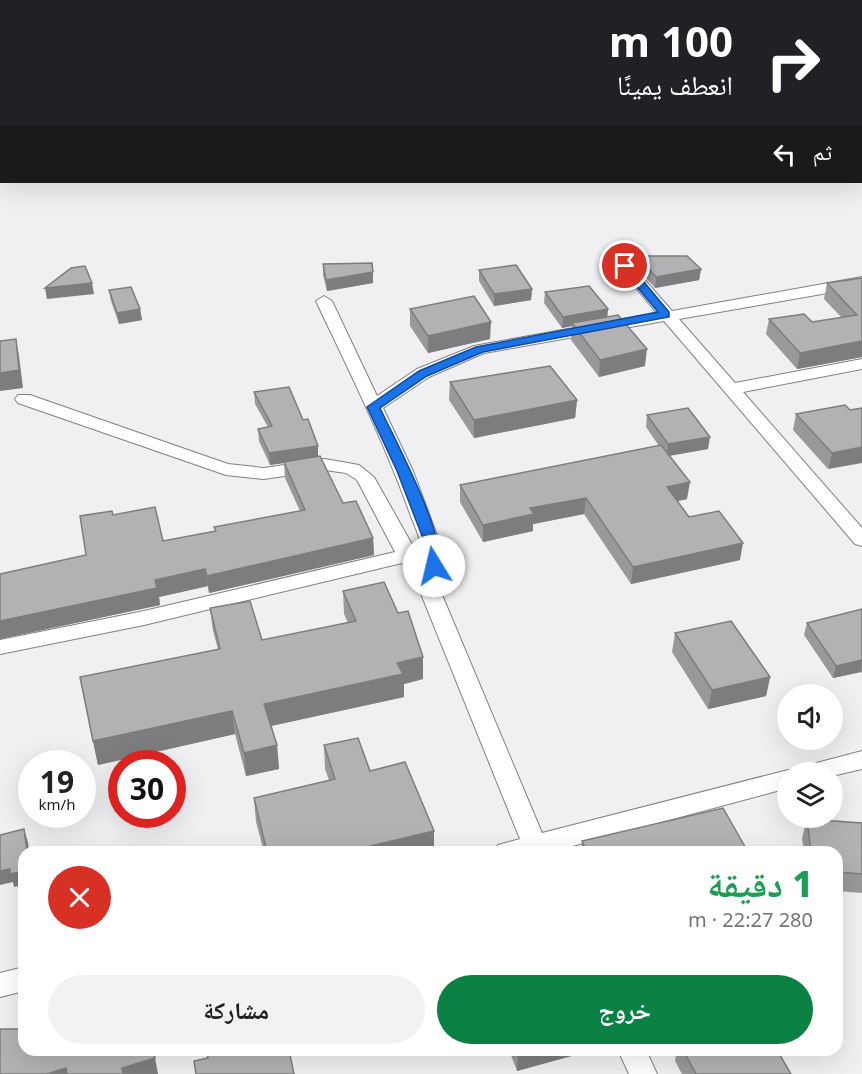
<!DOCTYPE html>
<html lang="ar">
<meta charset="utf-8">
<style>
body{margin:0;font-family:"Noto Sans","Noto Naskh Arabic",sans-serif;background:#f2f2f2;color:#202124;direction:rtl;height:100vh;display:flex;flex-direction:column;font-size:22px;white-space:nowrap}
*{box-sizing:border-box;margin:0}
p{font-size:20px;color:#757577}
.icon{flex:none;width:33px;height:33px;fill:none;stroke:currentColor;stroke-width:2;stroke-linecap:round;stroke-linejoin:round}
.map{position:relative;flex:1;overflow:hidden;direction:ltr}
.details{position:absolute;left:18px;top:846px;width:825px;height:210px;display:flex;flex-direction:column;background:#fff;border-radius:18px;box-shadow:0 6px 24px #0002;direction:rtl}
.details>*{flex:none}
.guide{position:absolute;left:0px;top:0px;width:862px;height:183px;box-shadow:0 6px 24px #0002;direction:rtl;background:#202124;color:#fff;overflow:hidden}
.fabs{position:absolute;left:777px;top:684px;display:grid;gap:12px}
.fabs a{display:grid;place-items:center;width:66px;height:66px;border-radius:50%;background:#fff;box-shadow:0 6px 24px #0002;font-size:30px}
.speed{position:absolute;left:18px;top:750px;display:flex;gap:12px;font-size:30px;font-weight:700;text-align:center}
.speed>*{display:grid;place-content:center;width:78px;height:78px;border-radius:50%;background:#fff;box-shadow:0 6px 24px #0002;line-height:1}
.speed small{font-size:15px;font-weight:400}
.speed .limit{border:9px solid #d22;background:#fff;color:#111}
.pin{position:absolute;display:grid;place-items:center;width:51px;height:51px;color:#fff;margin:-26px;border:3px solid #fff;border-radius:50%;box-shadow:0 2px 6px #0007}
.me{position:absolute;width:66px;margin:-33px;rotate:351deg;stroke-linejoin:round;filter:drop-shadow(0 0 4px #0008)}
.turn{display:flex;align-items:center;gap:21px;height:126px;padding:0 30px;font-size:27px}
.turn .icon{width:78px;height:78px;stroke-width:2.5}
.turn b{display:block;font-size:42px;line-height:51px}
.then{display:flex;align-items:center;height:57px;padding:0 30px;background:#0003;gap:12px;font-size:22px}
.round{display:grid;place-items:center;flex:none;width:63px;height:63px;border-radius:32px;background:#f2f2f2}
.overview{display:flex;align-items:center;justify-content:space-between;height:102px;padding:0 30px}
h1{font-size:36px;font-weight:800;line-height:45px;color:#1e9e55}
.action{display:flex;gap:12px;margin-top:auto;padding:12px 30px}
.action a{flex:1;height:69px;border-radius:36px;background:#0b8043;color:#fff;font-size:24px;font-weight:800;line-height:69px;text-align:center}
.action a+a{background:#f2f2f2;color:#202124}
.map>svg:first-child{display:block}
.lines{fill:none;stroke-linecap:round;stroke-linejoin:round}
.minor-casing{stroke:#818083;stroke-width:2}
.minor{fill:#fff;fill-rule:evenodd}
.wall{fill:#99989b}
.shaded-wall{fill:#7d7c7e}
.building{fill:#b2b1b4;stroke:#7d7c7e;stroke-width:1.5}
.route{fill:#1a73e8;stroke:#114b97;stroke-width:1.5}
</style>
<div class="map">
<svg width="862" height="1074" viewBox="0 0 862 1074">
<rect width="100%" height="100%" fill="#f0eff2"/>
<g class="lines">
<!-- minor casing -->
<g class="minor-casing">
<g id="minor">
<path d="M625,262L630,263L672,311L862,277V287L679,319L735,383L862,359V369L743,392L862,528V546L855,544L664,321L484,353L429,377L383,408L413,471L444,554L437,583L542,833L788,770L796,772H788V788L550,852H495L498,845L520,839L417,584L402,563L144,625L0,654V640L144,611L395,552L357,480L346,473L325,470L264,479L226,475L18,403L15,399L18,395H30L228,464L264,468L325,459L359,465L374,477L423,564C425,546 415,528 409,511C383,439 349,371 316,301L324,296L332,301L377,396L417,369L474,346L657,313L618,266Z"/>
<path d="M862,751V769L832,776V772H801L805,766Z"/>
<path d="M24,967V991L0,997V973Z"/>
<path d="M618,1050H646L657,1074H629Z"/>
</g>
</g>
<!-- minor -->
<use href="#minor" class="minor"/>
</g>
<!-- wall -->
<g class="wall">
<path d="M0,0H68L67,2H2V108H0Z"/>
<path d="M760,0H840L842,2H762Z"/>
<path d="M637,256L701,269L699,280L655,288L636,267Z"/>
<path d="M323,264L373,272V283L327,291L323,275Z"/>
<path d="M479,270L532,289L531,300L494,306L479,281Z"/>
<path d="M862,278V357L797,369L766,334L769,319L812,322L842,318L824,299L827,283Z"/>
<path d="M109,290L140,309L142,320L119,324L111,301Z"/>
<path d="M545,292L608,309L607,317L645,366L599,377L571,340L572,326L562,328L544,303Z"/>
<path d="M410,309L490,339L428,353L410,326Z"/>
<path d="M450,382L577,400L575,418L474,438L449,400Z"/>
<path d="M254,392L303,420L318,446V457L343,503L373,538L374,555L209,593L208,586L159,597L160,605L0,639V574L86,555L113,515L163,541L215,531L214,527L300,511L285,478L284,463L270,465L259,441L258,429L268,427L255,404Z"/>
<path d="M845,405L828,469L793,430L796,414Z"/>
<path d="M647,415L708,449L669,456L687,499L677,501L689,517L740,560L631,584L584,514L533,524V531L483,542L460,502V485L659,446L646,427Z"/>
<path d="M343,591L423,679L404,684V697L271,726L277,745L279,769L246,776L235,734L98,765L93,741L218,649L213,631L210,608L262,640L348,623L344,614Z"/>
<path d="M862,609V673L861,672L833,678L804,635L807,623Z"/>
<path d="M675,633L770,677L766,696L708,709L672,652Z"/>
<path d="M324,745L370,771L434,852H264L256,822L254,798L329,780L325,769Z"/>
<path d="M807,819L862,823V893L837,891V852H804L802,838Z"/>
<path d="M582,841L748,852H581Z"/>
<path d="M509,1050H593L517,1071Z"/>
<path d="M677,1050H777L791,1074H682L675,1061Z"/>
</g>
<!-- shaded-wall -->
<g class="shaded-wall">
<path d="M57,0H68L67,2H56Z"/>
<rect x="861" y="49" width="1" height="16"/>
<path d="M701,269L699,280L655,288L656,277Z"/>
<path d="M373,272V283L327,291L326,280Z"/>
<path d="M92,283L94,294L47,299L45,288Z"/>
<path d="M532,289L531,300L494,306V294Z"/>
<path d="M140,309L142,320L119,324L117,313Z"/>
<path d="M608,309L607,320L572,323V326L562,328L563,317Z"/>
<path d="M491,322L490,339L428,353V336Z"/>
<path d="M16,339L19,356L23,388L0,391V373Z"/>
<path d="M862,341V357L797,369L800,353Z"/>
<path d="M647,349L645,366L599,377L600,360Z"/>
<path d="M577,400L575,418L474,438V420Z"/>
<path d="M710,437L708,449L667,456L668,444Z"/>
<path d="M318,446V458L270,465L269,453Z"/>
<path d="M862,447V463L828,469L832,453Z"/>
<path d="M690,482L687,499L665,504L667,487Z"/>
<path d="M586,498L584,514L533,524V531L483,542V525L530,508Z"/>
<path d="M373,538L374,555L209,593L207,576Z"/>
<path d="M743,543L740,560L631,584L633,567Z"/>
<path d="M205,569L208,586L159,597L160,605L0,639V621L155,580Z"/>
<path d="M423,657V679L404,684V697L266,727L264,704L397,663Z"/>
<path d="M862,660L861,672L833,678L836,666Z"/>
<path d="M770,677L766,696L708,709L712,690Z"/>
<path d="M232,711L235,734L98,765L93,741Z"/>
<path d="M277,745L279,769L246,776L244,753Z"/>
<path d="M24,829L28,842L29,852H27Z"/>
<path d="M434,831V852H345Z"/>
<path d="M10,869L24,871V885L14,887L13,882L0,885V871Z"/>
<path d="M526,1050H593L517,1071L518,1052Z"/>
<path d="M155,1058L158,1074H123L122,1068Z"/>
<path d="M66,1068L68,1074H47Z"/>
</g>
<!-- building -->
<g class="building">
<path d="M0,0H57L56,2H2V90H0Z"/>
<rect x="125" y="0" width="130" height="2"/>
<rect x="322" y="0" width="128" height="2"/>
<path d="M517,0H645L646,2H517Z"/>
<path d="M785,0H840L842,2H787Z"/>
<path d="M861,12L862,13V49H861Z"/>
<path d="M637,256H687L701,269L656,277Z"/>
<path d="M372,263L373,272L326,280L323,264Z"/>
<path d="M516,265L532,289L494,294L479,270Z"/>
<path d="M85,266L92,283L45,288L71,268Z"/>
<path d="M862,278V341L800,353L769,319L804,314L812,322L857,315L827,283Z"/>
<path d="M589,286L608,309L563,317L545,292Z"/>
<path d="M131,287L140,309L117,313L109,290Z"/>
<path d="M474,296L491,322L428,336L410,309Z"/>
<path d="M618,315L647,349L600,360L572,323Z"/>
<path d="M16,339L19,370L0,373V341Z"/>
<path d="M550,366L577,400L474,420L450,382Z"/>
<path d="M289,387L303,420L308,419L318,446L269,453L258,429L272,426L254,392Z"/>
<path d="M845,405L850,410L862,408V447L832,453L796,414Z"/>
<path d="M688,408L710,437L668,444L647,415Z"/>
<path d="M661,445L690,482L667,487L689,517L719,511L743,543L633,567L586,498L530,508L534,514L483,525L460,485Z"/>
<path d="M320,456L343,503L356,501L373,538L207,576L205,569L155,580L157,588L0,621V574L86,555L80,516L112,511L113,515L155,507L163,541L216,531L214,527L305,510L284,462Z"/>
<path d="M384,582L398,613L408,611L423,657L397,663L403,674L264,704L277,745L244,753L232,711L93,741L80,677L220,649L210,608L250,601L262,640L356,621L343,591Z"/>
<path d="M862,609V660L836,666L807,623Z"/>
<path d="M731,621L770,677L712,690L675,633Z"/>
<path d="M358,738L370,771L405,762L434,831L345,852H267L254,798L335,779L324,745Z"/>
<path d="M723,808L748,852H587L582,841Z"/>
<path d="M807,819L862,823V874L837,872V852H811Z"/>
<path d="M24,829L27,852H24V871L10,874V869L0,871V835Z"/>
<path d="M0,1029H24V1050H153L155,1058L122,1068L123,1074H67L66,1068L47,1074H0Z"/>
<path d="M206,1050H289L294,1074H196L194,1061L208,1058Z"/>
<path d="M683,1050H777L791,1074H696Z"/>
</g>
<!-- route -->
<path class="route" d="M621,264H629L669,312V317L483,352L427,376L380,408C397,444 443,529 440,566L434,571L429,570L424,541L397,471L367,407L419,371L476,347L658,312L621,268Z"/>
</svg>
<div class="fabs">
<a><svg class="icon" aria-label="sound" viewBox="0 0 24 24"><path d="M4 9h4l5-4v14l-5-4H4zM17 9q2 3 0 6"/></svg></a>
<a><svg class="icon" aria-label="layers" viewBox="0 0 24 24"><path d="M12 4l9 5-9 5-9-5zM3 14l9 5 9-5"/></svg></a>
</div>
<div class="speed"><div>19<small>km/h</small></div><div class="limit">30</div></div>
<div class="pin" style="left:625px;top:266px;background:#d93025"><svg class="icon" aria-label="arrive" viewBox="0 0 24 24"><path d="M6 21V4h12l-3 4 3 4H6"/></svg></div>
<svg class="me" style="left:434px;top:566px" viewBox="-20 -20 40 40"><circle r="19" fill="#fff"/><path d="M0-13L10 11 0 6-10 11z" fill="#1a73e8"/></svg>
<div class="guide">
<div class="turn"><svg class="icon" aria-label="right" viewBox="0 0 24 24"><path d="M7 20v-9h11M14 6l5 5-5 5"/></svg><div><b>100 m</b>انعطف يمينًا</div></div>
<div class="then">ثم<svg class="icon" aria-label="left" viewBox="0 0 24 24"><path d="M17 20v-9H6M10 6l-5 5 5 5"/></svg></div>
</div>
<section class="details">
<div class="overview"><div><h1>1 دقيقة</h1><p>280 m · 22:27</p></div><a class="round" style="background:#d93025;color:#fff"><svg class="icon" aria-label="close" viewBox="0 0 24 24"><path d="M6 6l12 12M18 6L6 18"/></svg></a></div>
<div class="action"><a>خروج</a><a>مشاركة</a></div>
</section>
</div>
